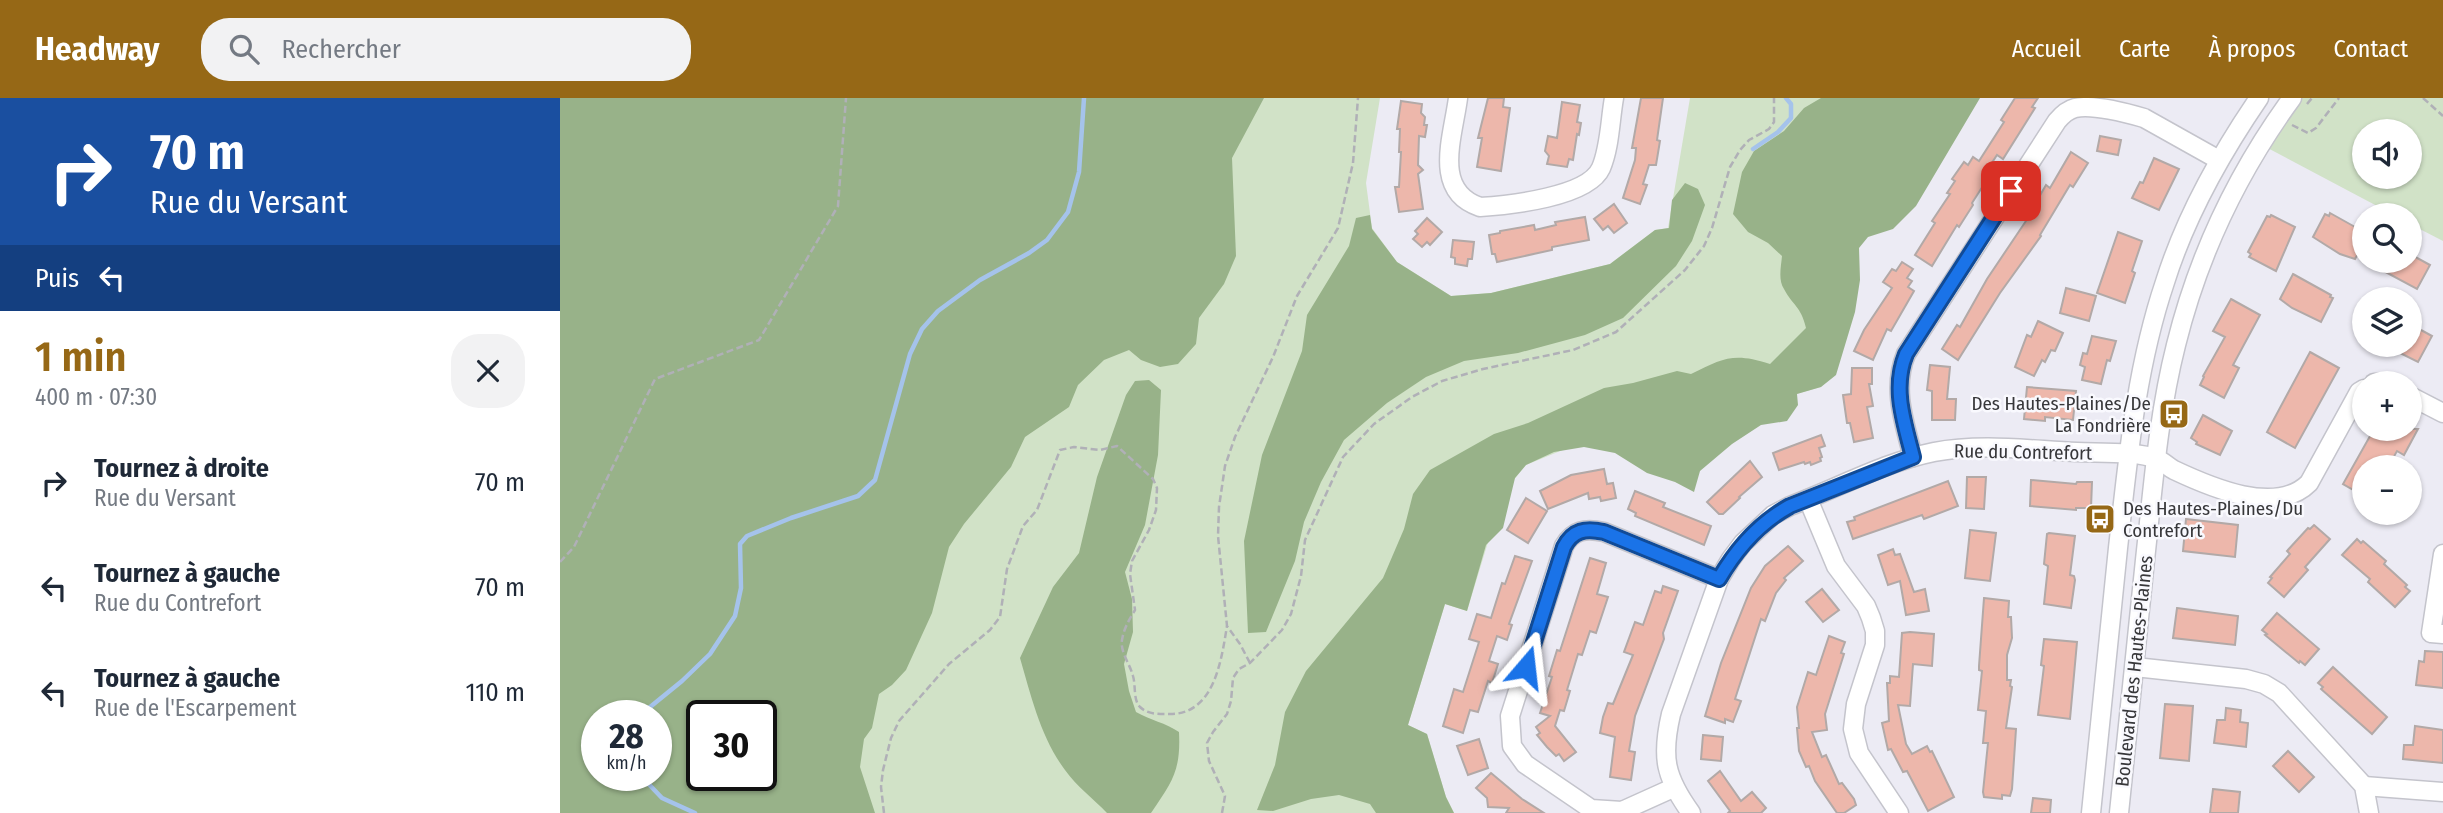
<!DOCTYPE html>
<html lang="fr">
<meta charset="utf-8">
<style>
body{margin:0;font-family:"Fira Sans Condensed",sans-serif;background:#f2f2f3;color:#1f2937;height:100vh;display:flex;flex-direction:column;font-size:26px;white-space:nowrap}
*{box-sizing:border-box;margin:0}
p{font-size:23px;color:#747a83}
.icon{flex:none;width:38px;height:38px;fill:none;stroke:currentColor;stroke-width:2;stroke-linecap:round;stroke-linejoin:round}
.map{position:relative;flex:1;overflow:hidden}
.drawer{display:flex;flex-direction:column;background:#fff;width:560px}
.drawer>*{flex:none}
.guide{background:#1a4fa0;color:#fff;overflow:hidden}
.fabs{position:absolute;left:1792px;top:21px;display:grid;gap:14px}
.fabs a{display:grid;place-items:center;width:70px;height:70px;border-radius:50%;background:#fff;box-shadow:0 2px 5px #0004;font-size:35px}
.speed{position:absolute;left:21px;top:602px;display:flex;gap:14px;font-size:35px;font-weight:700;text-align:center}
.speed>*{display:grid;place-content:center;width:91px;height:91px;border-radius:50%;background:#fff;box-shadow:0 2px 5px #0004;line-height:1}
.speed small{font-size:18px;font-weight:400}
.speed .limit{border:4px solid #111;border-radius:10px;background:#fff;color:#111}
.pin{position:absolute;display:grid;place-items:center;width:60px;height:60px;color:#fff;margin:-30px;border-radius:14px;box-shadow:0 4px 10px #0006}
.me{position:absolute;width:77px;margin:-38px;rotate:17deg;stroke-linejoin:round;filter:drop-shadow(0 0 5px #0008)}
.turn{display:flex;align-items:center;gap:24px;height:147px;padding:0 35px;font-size:32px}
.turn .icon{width:91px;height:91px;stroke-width:2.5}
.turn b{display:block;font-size:49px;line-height:60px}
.then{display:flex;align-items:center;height:66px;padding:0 35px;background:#0003;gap:14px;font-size:26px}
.round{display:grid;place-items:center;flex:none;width:74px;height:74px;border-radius:28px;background:#f2f2f3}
.summary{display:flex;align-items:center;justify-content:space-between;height:119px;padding:0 35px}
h1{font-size:42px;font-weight:600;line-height:52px;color:#966816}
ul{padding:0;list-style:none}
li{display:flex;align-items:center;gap:21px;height:105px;padding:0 35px}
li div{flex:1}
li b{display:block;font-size:26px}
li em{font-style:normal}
header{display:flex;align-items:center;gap:42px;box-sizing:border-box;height:98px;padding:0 35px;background:#966816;color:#fff}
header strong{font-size:33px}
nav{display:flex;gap:38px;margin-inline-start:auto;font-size:24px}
.search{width:490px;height:63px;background:#f2f2f3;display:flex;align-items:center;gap:18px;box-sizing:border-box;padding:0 24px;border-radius:28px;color:#747a83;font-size:26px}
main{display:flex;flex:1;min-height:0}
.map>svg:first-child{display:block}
.green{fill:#d1e2c7;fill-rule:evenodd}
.forest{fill:#98b289;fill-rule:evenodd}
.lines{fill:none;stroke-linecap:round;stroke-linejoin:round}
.stream{stroke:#a5c3eb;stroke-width:4.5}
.building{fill:#edb7ab;stroke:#b2a9a7;stroke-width:2}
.minor-casing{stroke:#c4c4cc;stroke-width:21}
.path{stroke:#b0b0b7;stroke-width:2.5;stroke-dasharray:7 3.5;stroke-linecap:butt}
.minor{stroke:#fff;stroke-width:18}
.route-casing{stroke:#114b97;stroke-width:18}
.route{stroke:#1a73e8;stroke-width:12}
.labels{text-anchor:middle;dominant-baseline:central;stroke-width:5;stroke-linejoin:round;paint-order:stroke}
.poi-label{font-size:19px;fill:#37373a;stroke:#f9f9fe;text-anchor:end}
.street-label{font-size:19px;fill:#37373a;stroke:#f9f9fe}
</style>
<header>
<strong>Headway</strong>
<div class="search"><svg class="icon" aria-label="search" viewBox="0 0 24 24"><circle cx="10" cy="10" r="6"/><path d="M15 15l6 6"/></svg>Rechercher</div>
<nav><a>Accueil</a><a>Carte</a><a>À propos</a><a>Contact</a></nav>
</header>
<main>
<section class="drawer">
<div class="guide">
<div class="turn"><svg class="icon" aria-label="right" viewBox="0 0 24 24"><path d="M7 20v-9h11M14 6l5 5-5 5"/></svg><div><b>70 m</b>Rue du Versant</div></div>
<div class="then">Puis<svg class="icon" aria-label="left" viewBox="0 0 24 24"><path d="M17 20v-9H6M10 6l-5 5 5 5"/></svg></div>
</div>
<div class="summary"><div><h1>1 min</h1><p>400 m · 07:30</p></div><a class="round"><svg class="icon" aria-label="close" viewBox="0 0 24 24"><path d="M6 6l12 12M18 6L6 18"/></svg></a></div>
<ul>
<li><svg class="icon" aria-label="right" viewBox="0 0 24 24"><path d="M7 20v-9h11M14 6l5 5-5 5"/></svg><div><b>Tournez à droite</b><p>Rue du Versant</p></div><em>70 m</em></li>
<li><svg class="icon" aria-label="left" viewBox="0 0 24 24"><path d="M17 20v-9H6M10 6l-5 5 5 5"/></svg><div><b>Tournez à gauche</b><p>Rue du Contrefort</p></div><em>70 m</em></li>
<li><svg class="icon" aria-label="left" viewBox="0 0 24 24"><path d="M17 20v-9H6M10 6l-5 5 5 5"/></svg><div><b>Tournez à gauche</b><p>Rue de l'Escarpement</p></div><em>110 m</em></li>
</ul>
</section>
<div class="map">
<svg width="1883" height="715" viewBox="0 0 1883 715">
<rect width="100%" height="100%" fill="#ecebf4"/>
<!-- green -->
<g class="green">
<path d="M524,0H820L806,85L812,130L837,164L891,198L931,195L1050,166L1095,132L1108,130L1130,0H1415L1292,147L1261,289L1051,348L1010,349L966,367L943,395L907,513L885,506L848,627L867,636L886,699L894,715H135L96,677V618H79ZM142,618H201V677H142Z"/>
<path d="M1732,0H1883V143L1850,126V117H1834L1700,46ZM1804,33H1850V79H1804Z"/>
</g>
<!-- forest -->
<g class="forest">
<path d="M0,0H704L672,60L676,158L664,186L639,220L636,246L618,266L600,269L581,262L569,252L544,262L518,287L509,309L465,339L451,369L404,426L389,449L372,515L346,572L332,587L319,596L312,630L304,641L300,669L315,715H0ZM37,618H96V677H37ZM142,618H201V677H142Z"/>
<path d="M1261,0H1420L1356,108L1333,131L1308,139L1299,150L1300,182L1295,214L1276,277L1261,289L1237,296L1238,307L1227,323L1201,327L1172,346L1140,373L1134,394L1115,384L1087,375L1055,355L1024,349L994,354L966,367L955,380L943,430L926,447L907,513L885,506L848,627L867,636L886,699L894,715H816L810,706L779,697L751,701L713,713L697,712L715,667L725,614L746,573L823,480L844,431L853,396L870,372L934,336L968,325L1044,290L1073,285L1117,273L1131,276C1163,260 1174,254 1210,266L1246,230C1241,208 1233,208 1224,191C1218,182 1221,169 1222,158L1208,145L1188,134L1173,116L1182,74L1194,53L1224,33L1244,10Z"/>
<path d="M1125,85L1138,91L1145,107L1132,143L1116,168L1063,220L1025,237L958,255L904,263L866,279L827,305L784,342L761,384L744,424L735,463L706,534L688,535L684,443L702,357L742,253L747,217L789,148L796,120L810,117L812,131L837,164L891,198L931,195L1050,166L1095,132L1109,130L1112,102Z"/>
<path d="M589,282L601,292L598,357L585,427L565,474L572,501L573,534L564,566L569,593L576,614C590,622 606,625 619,634C621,673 612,684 591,715H547C534,701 516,688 505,672C481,640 471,598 460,560L493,489L519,455L537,379L566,297L575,283Z"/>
</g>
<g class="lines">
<!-- stream -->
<g class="stream">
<path d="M1193,51L1218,34L1231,20V6L1226,0"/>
<path d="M79,618L122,583L150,556L175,518L181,490L180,446L187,438L231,420L298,398L315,382L350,256L362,231L378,213L420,182L469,155L487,142L508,114L519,74L524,0"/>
<path d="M80,677L102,700L135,715"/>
</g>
</g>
<!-- building -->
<g class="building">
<path d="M928,0H944L943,9L950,10L941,73L917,69L922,40H918Z"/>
<path d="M1081,0H1103L1097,42L1100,43L1096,67H1089L1083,86L1087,87L1080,106L1063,100L1075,62L1076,50H1072Z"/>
<path d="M1455,0H1478L1472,9L1475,10L1443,61L1437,57L1424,77L1428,80L1412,105L1413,107L1399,129L1397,127L1372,168L1355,157L1375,125L1372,123L1390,96L1387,95L1395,83L1392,81L1404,64L1408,67L1413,59L1419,63L1444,24L1441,22Z"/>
<path d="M841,3L862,6L861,15L865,19L864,27H867L865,39L859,38L858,67L863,72L858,76L863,111L839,114L835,89H839L841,54H839L840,31H837Z"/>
<path d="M1002,4L1020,7L1017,24L1021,25L1019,37L1017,36L1013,62L1009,61L1007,69L987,66L989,58L985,53L988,38L997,40Z"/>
<path d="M1540,38L1561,42L1558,57L1537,53Z"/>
<path d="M1511,54L1528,65L1513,89L1510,87L1480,137L1481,138L1440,195L1398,262L1382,251L1397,227L1400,229L1427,181L1472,114L1471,113L1486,87L1490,90Z"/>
<path d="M1594,60L1619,71L1599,112L1572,100L1580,84L1583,85Z"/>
<path d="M1054,106L1067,125L1054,135L1048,128L1043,132L1034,121Z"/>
<path d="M1770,115L1804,134V145L1795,161L1780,156L1753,139L1765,116L1769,118Z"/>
<path d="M1711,117L1735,129L1716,173L1689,159L1691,156L1688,154L1707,118L1710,119Z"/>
<path d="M1025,119L1029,142L992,149V152L937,164L935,156H932L929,137L940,135V133L974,127L975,132L996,127L995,124Z"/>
<path d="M867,120L882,134L870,147L867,144L862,149L853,141L858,136L855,133Z"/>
<path d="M1558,134L1582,143L1572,173L1575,175L1565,205L1537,195Z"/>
<path d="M893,142L914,144L912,161H908L907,168L895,166V160L891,159Z"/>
<path d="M1850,156L1870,167L1857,191L1805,163H1850Z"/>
<path d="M1342,164L1353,171L1347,180L1352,183L1348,189L1354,193L1331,233L1327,231L1313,262L1294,253L1304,232L1332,190L1323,184L1332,171L1336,173Z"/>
<path d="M1733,176L1771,197L1770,199L1773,200L1761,224L1732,210L1720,201Z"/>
<path d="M1506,190L1536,198L1529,223L1500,215Z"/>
<path d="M1671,201L1700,217L1673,267L1679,270L1664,300L1640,287L1644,279L1643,278L1665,239L1653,233Z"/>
<path d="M1478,223L1503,235L1495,253L1491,252L1485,264L1482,262L1474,278L1455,269L1467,237L1471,239Z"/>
<path d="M1850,226L1872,238L1858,264L1824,247H1850Z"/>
<path d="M1532,238L1556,243L1550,263L1547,262L1541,286L1522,282L1525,269L1520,267L1523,255L1527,256Z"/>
<path d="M1750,254L1779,270L1735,350L1707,334Z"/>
<path d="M1370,267L1390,269L1387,301H1396L1395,322H1372V293L1367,292Z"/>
<path d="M1292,270H1312V286H1309L1313,308L1307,309L1313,340L1294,344L1290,325H1287L1283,297L1291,296Z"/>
<path d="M1467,289L1516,293L1513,322L1485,319V323L1464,321Z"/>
<path d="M1643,317L1672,333L1660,357L1636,346L1637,344L1631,340Z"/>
<path d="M1814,331H1858L1844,357L1837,353L1828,369H1804V398L1783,386Z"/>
<path d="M1261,337L1265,348L1259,350L1262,359L1260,360L1261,363L1251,367L1250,364L1245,366L1244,364L1219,372L1213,355Z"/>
<path d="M1190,363L1202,379L1179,399L1180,400L1163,416H1159L1147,404Z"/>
<path d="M1044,371L1047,386L1053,385L1056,400L1041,403L1040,399L1029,401L1028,395L988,411L980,393L1011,377Z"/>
<path d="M1407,379H1426L1424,411L1406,410Z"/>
<path d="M1471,382L1516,386L1517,384H1532L1531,410H1516V412L1470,408Z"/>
<path d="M1388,383L1398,408L1364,421L1362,417L1293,441L1287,424L1295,422L1294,419Z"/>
<path d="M1075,393L1105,405L1103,409L1151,428L1144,447L1075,418L1076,415L1068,411Z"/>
<path d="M966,400L987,413L968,445L947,432Z"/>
<path d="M1626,421L1678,427L1675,459L1623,453Z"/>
<path d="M1754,427L1770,441L1745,469L1748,472L1724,499L1708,485L1712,480L1710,479L1730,456L1727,453L1748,430L1750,431Z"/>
<path d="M1410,432L1436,435L1430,483L1405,480Z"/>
<path d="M1489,435L1515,438L1510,477L1514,478L1515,482L1511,510L1484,506L1488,468L1484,466L1487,436Z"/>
<path d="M1797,441L1801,445L1803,443L1826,463L1824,466L1847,487L1845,489L1850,493L1835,509L1808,484L1810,481L1782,457Z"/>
<path d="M1228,448L1243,463L1224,480L1226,482L1216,495L1205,523L1201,521L1175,601L1181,603L1173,624L1165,621V625L1145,618L1161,565L1191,490L1205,468Z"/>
<path d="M1333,451L1335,457L1340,456L1354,494L1365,491L1369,513L1346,517L1340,483L1328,487L1318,457Z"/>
<path d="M955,458L972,463L949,526L952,527L947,542L937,538L929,563L938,566L932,585L928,583L918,614L910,612L903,635L883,628L894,591L903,594L919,544L909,541L917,516L931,520L942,485L945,486Z"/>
<path d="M1030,460L1046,465L1037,496L1048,499L1036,535L1030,533L1022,557L1018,556L1007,592L1010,593L1004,613L1000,612L995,628L1016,654L1004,663L999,656L996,658L987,649L977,637L980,635L976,629L990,618L980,615L992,579L989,578L997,552L1000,553Z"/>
<path d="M1103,488L1118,493L1103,535L1104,541L1075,618L1069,653L1075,654L1071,682L1050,679L1055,639L1040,635L1043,619L1048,605L1053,606L1073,557L1064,554L1075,524L1083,527L1095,493L1101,495Z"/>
<path d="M1262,491L1279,512L1263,524L1246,504Z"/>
<path d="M1424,500L1449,503L1448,519H1451L1452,540L1447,557V582H1451L1450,588L1452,589L1446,630L1456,631L1452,691L1450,698L1442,697V701L1424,699L1423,694L1428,645H1423L1426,613L1418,612L1422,573L1419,572V568Z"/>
<path d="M1617,510L1678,518L1675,547L1613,540Z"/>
<path d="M1717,515L1759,551L1745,567L1740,563L1739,565L1705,537L1707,536L1702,532Z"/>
<path d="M1350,534L1374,536L1372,568L1353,566L1350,608L1338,607L1346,646L1352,656L1367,648L1370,654L1372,653L1394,699L1368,713L1347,673L1343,674L1331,651L1328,652L1322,625L1329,623L1327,585H1330V578L1339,579L1342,535Z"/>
<path d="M1269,538L1285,544L1281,555L1284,556L1265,616L1267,632L1252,634L1262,659L1266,657L1279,686L1282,685L1294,701L1296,707L1284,715H1277L1255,683L1249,668L1246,669L1239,653L1237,630H1239L1237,609L1248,574L1256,577Z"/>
<path d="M1484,541L1517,544L1510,621L1478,617L1484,568L1481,567Z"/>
<path d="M1865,553L1883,554V590L1856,587L1859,563L1864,564Z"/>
<path d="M1773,569L1827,619L1812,636L1761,591L1763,589L1758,585Z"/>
<path d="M1605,606L1633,608L1629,663L1600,660Z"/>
<path d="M1666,610L1681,612L1680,624L1688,625L1686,649L1654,645L1657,622H1665Z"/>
<path d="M1855,628L1883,632V665L1843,661L1844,647H1853Z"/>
<path d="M1143,637L1163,639L1161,663L1141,661Z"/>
<path d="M919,641L928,670L908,677L897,648Z"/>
<path d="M1728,653L1754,679L1739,694L1713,668Z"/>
<path d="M1160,673L1181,703L1192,694L1206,710L1201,715H1168L1170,713L1148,683Z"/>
<path d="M931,675L962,701L984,715H946L949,710L928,709L927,700L916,690Z"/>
<path d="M1653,691L1680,694L1678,715H1650Z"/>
<path d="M1473,700L1491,702L1490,715H1471Z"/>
</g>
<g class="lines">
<!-- minor casing -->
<g class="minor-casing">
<g id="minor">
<path d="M898,0C893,39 872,93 920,109C950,107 1028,99 1041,70C1050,49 1050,22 1054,0"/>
<path d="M1814,285H1823"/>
<path d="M1850,298L1883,315"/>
<path d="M1353,359C1344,324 1332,290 1346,256L1497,23C1502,17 1507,12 1515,10C1532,6 1567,15 1584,20L1659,62"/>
<path d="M1248,401L1276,468L1306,508L1311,520L1315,533V547L1296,606L1293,631L1299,655L1339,715"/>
<path d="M1883,456L1871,535L1883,536"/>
<path d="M1575,569L1686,581L1704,586L1719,595L1804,688L1809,715"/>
<path d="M1804,688L1883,694"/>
<path d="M1113,690L1062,713L1031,711L965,666L952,648L950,618L1004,448C1013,432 1025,430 1044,434L1159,481"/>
<path d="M1131,715C1105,679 1101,659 1111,616L1159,481L1171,461L1183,445L1213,417L1230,408C1278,390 1325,364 1374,354C1421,345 1470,352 1517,354C1538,355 1578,353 1597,361C1603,363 1608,369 1614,372C1650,389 1716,418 1749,385L1799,294L1804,291"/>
<path d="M1531,715C1540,627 1549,539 1558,450C1568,360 1576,270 1605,184C1626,117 1660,57 1699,0"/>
<path d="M1559,715C1568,631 1576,546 1585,462C1593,390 1598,318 1616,247C1638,158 1678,74 1732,0"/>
</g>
</g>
<!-- path -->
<g class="path">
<path d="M1863,0L1883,18"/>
<path d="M1747,6L1752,0"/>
<path d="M1732,27L1748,35L1756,30L1779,0"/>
<path d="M0,464L14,449L95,281L199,242L278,108L286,0"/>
<path d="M690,565L680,546L667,528L658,438L659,409L665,368L675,339L713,259L737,198L778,130L793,65L798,0"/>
<path d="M324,715L321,689L323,672L331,640L339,623L389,566L430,532L440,519L447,471L463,428L477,412L500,352L514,349L540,352L557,348L593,381L597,390L596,412L589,432L572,463L570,476L575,512C569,522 564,530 562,542C560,554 570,566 573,578C576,588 573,602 580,609C587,616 597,616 606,616C654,619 661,564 667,528"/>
<path d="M662,715L665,698L649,663L647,645L653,634L667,616L671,603L673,580L679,571L690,565L722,532L731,516L741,478L745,442L783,359L814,326L852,299L882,283L923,271L1013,252L1056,234L1125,172L1144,148L1152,130L1170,69L1180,52L1189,42L1209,31L1214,24V0"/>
</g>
<!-- minor -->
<use href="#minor" class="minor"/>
</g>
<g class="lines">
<!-- route casing -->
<g class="route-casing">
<path id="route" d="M966,569L1004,449C1013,432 1025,430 1044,434L1159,481C1177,450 1199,425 1230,408L1353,359C1344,324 1332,290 1346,256L1451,93"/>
</g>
<!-- route -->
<use href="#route" class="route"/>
</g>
<!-- icons -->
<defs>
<g id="bus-square" transform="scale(1.575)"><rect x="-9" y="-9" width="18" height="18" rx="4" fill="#966816" stroke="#f9f9fe"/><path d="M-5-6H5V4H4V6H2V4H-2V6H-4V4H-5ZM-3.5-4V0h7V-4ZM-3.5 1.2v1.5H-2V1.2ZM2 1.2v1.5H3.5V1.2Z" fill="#fff"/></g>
</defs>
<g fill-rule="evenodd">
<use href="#bus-square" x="1614" y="316"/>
<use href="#bus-square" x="1540" y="421"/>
</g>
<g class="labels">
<!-- poi labels -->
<g class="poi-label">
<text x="1591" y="305">Des Hautes-Plaines/De<tspan x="1591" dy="22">La Fondrière</tspan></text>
<text x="1563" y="410" text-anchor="start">Des Hautes-Plaines/Du<tspan x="1563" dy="22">Contrefort</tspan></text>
</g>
<!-- street labels -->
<g class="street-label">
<text transform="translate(1463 354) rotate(1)">Rue du Contrefort</text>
<text transform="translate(1574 573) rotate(-84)">Boulevard des Hautes-Plaines</text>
</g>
</g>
</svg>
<div class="fabs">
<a><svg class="icon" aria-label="sound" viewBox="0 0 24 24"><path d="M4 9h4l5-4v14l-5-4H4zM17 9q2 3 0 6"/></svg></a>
<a><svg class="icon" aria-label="search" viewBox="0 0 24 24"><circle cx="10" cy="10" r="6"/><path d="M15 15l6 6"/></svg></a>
<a><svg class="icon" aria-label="layers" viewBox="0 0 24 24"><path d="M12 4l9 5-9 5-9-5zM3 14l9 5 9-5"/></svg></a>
<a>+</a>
<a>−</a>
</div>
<div class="speed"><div>28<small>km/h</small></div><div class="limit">30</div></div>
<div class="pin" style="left:1451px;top:93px;background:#d93025"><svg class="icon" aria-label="arrive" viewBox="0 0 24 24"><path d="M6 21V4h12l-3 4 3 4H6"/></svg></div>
<svg class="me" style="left:966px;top:569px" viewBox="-20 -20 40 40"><path d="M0-17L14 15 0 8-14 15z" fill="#1a73e8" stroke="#fff" stroke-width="4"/></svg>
</div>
</main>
